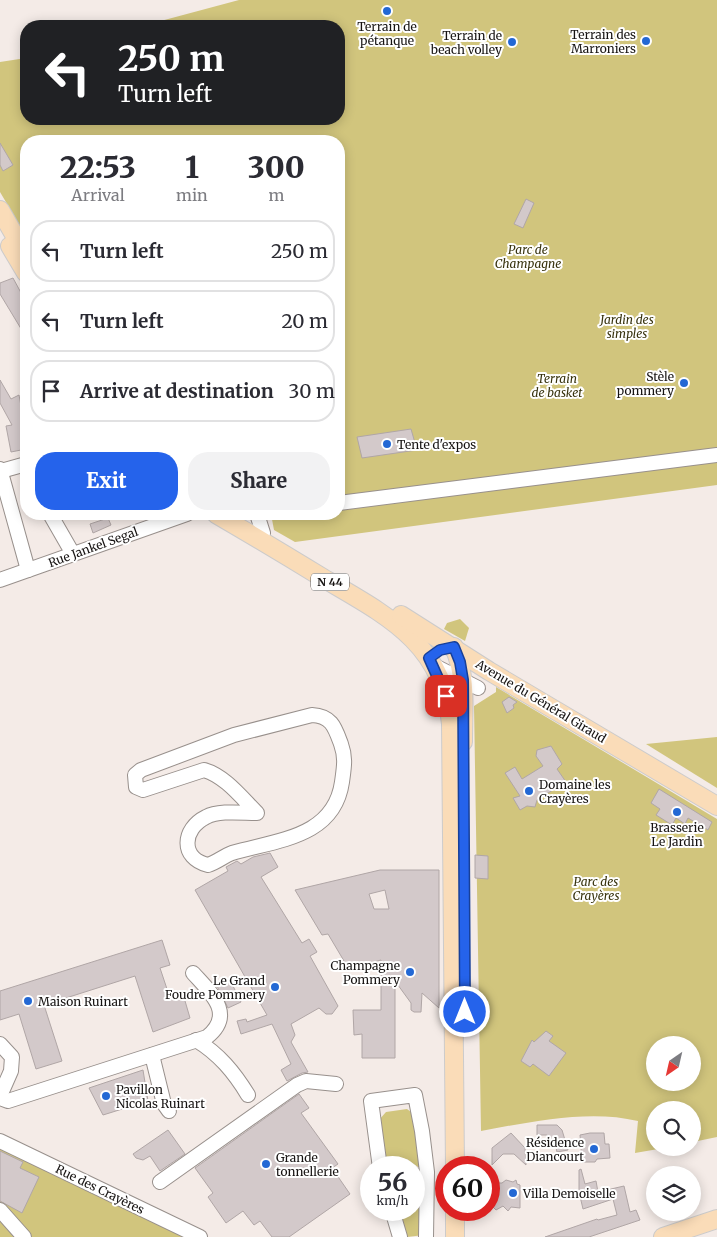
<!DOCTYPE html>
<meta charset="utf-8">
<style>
body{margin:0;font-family:Merriweather,serif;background:#f2f2f3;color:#2b2b33;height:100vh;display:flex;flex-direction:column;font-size:19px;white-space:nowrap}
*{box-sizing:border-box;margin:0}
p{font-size:16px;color:#7c7c81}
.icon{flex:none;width:28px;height:28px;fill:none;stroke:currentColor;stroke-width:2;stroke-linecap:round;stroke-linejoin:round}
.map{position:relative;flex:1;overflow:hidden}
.side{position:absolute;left:20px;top:135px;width:325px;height:385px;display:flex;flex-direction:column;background:#fff;border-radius:20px;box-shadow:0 2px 12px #0003}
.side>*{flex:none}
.guide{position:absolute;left:20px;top:20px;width:325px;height:105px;border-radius:20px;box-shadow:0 2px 12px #0003;background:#202124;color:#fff;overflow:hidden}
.needle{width:32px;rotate:214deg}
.fabs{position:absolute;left:646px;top:1036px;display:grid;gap:10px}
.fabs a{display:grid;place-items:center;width:55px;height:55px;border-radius:50%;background:#fff;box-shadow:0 2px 12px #0003;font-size:25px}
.speed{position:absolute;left:360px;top:1156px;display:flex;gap:10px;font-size:25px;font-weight:700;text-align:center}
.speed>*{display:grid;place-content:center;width:65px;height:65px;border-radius:50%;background:#fff;box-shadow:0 2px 12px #0003;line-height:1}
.speed small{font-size:12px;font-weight:400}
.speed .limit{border:8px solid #d22;background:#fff;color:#111}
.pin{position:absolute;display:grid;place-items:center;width:42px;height:42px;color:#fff;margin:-21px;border-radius:10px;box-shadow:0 2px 8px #0006}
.me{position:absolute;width:55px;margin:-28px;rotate:0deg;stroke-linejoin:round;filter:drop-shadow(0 0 4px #0008)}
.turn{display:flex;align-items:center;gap:18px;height:105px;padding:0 15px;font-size:22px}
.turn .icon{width:65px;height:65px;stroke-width:2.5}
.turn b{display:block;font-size:35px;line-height:42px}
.eta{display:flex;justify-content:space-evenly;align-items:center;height:85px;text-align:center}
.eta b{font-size:30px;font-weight:800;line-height:35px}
.button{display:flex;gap:10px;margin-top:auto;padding:10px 15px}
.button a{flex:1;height:58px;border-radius:20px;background:#2563eb;color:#fff;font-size:20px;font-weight:800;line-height:58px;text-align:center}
.button a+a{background:#f2f2f3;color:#2b2b33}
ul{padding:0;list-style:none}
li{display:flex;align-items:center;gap:15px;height:62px;margin:0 10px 8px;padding:0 5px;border:2px solid #e1e1e2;border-radius:20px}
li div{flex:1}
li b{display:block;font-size:19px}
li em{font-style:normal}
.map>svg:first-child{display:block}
.green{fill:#d1c57d;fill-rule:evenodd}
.building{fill:#d3c9ca;stroke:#b0a6a6;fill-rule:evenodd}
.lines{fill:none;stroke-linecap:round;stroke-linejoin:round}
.minor-casing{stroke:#98908c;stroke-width:16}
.major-casing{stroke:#cccbcb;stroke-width:20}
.minor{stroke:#fff;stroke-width:14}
.major{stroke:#fadcb8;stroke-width:18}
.route-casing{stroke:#184099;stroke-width:12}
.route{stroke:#2563eb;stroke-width:9}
.poi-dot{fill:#2368d4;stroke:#fff;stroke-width:2}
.labels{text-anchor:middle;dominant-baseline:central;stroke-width:4;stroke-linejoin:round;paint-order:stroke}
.shield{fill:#fff;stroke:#5c5a59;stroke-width:1}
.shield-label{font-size:11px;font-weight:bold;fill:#161312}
.poi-label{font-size:12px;fill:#161312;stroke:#fff;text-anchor:end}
.park-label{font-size:12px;font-style:italic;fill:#37320d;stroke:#fff}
.street-label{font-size:12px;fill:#161312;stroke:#fff}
</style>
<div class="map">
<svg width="717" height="1237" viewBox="0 0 717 1237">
<rect width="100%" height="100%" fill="#f4ebe7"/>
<!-- green -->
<g class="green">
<path d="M239,0H717V485L295,542L274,530L271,514H339V141H26V236L0,192V62L26,58V119H339V26H142Z"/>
<path d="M460,619L469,628L465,641L444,629L447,623Z"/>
<path d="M496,687L717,819V1137L693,1142L692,1110H655V1148H664L635,1153L638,1121C589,1109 530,1122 481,1131L474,706L496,692ZM655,1045H692V1082H655Z"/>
<path d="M717,737V788L646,744Z"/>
<path d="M407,1109L415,1115L423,1167H418L407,1159L397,1160L392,1167H386L379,1120L386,1112Z"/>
<path d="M0,1148L187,1237H0Z"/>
<path d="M418,1175H423L424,1235L407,1237L398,1210H414V1182Z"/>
</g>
<!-- building -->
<g class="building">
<path d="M0,143L13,165L3,171L0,165Z"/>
<path d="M526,199L534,203L523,228L514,224Z"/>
<path d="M13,278L26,302V337L0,294V283Z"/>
<path d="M0,380L11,399L19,395L26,433V449L11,452L6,426L12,425L0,403Z"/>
<path d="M411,429L417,450L362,458L357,437Z"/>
<path d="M108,518L111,525L93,533L90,524Z"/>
<path d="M509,697L517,702L513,705L514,708L507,713L502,702Z"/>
<path d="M551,746L562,764L557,769L566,782L565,789L561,790L556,788L537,800L535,807L527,806L520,810L513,798L520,796L505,773L515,767L522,779L543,766L536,756L537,750Z"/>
<path d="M659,789L712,822L708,830L688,818L685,824L676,818L672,825L656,815L660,809L651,803Z"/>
<path d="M270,853L278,867L261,877L302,943L309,939L317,952L310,956L338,1006L332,1014H326L319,1008L291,1024L295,1035L291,1042L308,1072L302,1073L287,1081L281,1070L291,1064L272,1024L241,1034L237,1021L246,1019L247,1022L267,1015L195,890L228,871L226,867L237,861L241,864L253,857Z"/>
<path d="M475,855L488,856V879L475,878Z"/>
<path d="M380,870H439V1008L422,993L421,1012H414L411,1010V1003L395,981V1058H362V1034L354,1035L353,1010H381V960L355,967L354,964L347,966L328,934L322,935L295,890ZM385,890L389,909H374L369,894Z"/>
<path d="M162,940L170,965L160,968L170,998L183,994L190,1018L153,1032L135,976L44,1005L62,1061L36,1069L19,1014L0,1020V991Z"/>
<path d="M230,980L241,1002L228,1008L217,986Z"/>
<path d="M546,1031L553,1036L549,1041L566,1053L549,1076L533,1064L530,1067L521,1061L532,1040L534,1042Z"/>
<path d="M143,1070L148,1101L103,1115L89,1088Z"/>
<path d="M299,1094L309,1108L301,1113L338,1164L332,1168L350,1194L289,1237H272L260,1221L254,1225L243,1211L226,1223L208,1197L213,1193L195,1168Z"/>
<path d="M537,1125H557L562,1130L568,1150L557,1152L555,1143L547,1135H537Z"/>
<path d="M168,1130L185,1154L160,1171L150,1156L143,1160L136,1158L133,1154Z"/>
<path d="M511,1133L525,1148L526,1165L514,1154H503L492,1165V1148Z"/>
<path d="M590,1133H604L605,1144H609L610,1158L597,1159L595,1162H582L580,1135Z"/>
<path d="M0,1151L23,1162L20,1168L39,1177L22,1213L0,1201Z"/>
<path d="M581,1169L585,1184L596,1181L598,1192L624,1186L630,1212L636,1210L640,1220L589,1237H545L597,1219L598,1220L617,1215L613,1199L583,1209L579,1192V1170Z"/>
<path d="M506,1180L513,1182L516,1180L517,1184L520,1185V1208L511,1207L508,1211L503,1206L496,1210L492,1206L491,1183H502Z"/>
</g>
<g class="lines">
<!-- minor casing -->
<g class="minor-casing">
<g id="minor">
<path d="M0,469L28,570"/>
<path d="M1,471L26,464"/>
<path d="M339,503L717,455"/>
<path d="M50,514L73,554"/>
<path d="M257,514L263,533"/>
<path d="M0,580L187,514"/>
<path d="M433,665L478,688"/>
<path d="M312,715C332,716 335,728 341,744C346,758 344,767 342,782C334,838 276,840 232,853C224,856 217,862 208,865C180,858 182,829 206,817C219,810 242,813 257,813C241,797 225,776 204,770L143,790L136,787L135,775L141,770L234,735Z"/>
<path d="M196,1040C219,1054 234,1072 248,1095"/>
<path d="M0,1044L12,1057L11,1071L0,1096"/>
<path d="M152,1055L164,1104L169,1111"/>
<path d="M0,1098L8,1101L207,1037C236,1014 210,992 193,973"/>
<path d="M0,1141L200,1237"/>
<path d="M380,1168L371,1101L415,1095L422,1131L427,1172L426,1237"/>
<path d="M160,1182L297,1085L306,1081L336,1084"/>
<path d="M0,1210L24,1237"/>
<path d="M392,1210L400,1237"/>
</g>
</g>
<!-- major casing -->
<g class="major-casing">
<g id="major">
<path d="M0,210L26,255"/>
<path d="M10,246L26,273"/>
<path d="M216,514C252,535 287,556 323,578C386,615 444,643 451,724L455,1168"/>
<path d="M401,615L489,671L717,806"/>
<path d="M454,647C467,677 463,710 463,742"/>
<path d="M455,1210V1237"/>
<path d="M663,1237L717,1219"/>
</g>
</g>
<!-- minor -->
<use href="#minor" class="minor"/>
<!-- major -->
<use href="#major" class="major"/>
</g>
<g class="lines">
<!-- route casing -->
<g class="route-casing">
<path id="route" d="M446,696L429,658L440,650L454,647L460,662L463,680L465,1012"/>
</g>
<!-- route -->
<use href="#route" class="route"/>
</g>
<!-- markers -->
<g class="poi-dot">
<circle cx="387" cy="11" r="5"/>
<circle cx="646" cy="41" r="5"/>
<circle cx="512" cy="42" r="5"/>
<circle cx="684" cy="383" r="5"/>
<circle cx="387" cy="444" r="5"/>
<circle cx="529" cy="791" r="5"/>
<circle cx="677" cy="812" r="5"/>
<circle cx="410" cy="972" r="5"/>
<circle cx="275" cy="987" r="5"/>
<circle cx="28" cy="1001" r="5"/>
<circle cx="106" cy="1096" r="5"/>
<circle cx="594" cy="1149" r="5"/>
<circle cx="266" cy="1164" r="5"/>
<circle cx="513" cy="1193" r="5"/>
</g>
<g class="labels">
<!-- shield labels -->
<rect class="shield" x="311" y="573.5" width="38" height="17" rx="4"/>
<g class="shield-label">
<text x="330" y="582">N 44</text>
</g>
<!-- poi labels -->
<g class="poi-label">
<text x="387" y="26" text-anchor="middle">Terrain de<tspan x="387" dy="14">pétanque</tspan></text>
<text x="636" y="34">Terrain des<tspan x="636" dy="14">Marroniers</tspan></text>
<text x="502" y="35">Terrain de<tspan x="502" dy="14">beach volley</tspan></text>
<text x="674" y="376">Stèle<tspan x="674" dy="14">pommery</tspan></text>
<text x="397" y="444" text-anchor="start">Tente d'expos</text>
<text x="539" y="784" text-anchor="start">Domaine les<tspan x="539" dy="14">Crayères</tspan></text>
<text x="677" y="827" text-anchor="middle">Brasserie<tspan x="677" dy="14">Le Jardin</tspan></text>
<text x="400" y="965">Champagne<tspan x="400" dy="14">Pommery</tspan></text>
<text x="265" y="980">Le Grand<tspan x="265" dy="14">Foudre Pommery</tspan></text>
<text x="38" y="1001" text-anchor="start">Maison Ruinart</text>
<text x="116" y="1089" text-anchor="start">Pavillon<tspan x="116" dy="14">Nicolas Ruinart</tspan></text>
<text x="584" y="1142">Résidence<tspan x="584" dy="14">Diancourt</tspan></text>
<text x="276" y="1157" text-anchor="start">Grande<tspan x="276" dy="14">tonnellerie</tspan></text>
<text x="523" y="1193" text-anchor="start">Villa Demoiselle</text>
</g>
<!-- park labels -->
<g class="park-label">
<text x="528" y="249">Parc de<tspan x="528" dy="14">Champagne</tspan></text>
<text x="627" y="319">Jardin des<tspan x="627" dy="14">simples</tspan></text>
<text x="557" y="378">Terrain<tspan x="557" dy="14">de basket</tspan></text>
<text x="596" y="881">Parc des<tspan x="596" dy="14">Crayères</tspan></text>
</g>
<!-- street labels -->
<g class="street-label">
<text transform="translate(93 547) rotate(-20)">Rue Jankel Segal</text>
<text transform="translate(541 701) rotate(31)">Avenue du Général Giraud</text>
<text transform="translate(100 1189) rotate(26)">Rue des Crayères</text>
</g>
</g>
</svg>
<div class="fabs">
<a><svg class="needle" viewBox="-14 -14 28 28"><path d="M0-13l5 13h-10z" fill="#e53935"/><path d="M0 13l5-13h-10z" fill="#7c7c81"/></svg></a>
<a><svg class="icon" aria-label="search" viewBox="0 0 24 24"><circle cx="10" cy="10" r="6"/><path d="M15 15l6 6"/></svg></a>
<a><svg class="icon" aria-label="layers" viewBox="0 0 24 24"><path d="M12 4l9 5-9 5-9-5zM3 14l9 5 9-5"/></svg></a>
</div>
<div class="speed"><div>56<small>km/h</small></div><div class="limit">60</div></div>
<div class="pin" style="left:446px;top:696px;background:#d93025"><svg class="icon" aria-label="arrive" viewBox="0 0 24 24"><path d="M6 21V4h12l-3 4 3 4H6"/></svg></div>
<svg class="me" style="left:465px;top:1012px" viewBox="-20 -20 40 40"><circle r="17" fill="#2563eb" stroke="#fff" stroke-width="3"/><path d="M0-11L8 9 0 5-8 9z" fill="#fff"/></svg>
<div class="guide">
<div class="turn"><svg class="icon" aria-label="left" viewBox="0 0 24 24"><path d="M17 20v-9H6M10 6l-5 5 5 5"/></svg><div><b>250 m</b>Turn left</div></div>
</div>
<section class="side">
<div class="eta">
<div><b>22:53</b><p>Arrival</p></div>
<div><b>1</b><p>min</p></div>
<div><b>300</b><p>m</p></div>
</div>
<ul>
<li><svg class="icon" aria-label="left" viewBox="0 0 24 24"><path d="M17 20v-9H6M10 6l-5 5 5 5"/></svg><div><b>Turn left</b></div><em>250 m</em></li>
<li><svg class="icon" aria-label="left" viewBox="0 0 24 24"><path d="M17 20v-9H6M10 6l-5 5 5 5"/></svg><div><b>Turn left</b></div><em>20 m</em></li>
<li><svg class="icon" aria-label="arrive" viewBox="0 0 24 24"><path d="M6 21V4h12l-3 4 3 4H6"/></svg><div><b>Arrive at destination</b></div><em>30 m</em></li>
</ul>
<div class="button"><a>Exit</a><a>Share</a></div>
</section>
</div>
